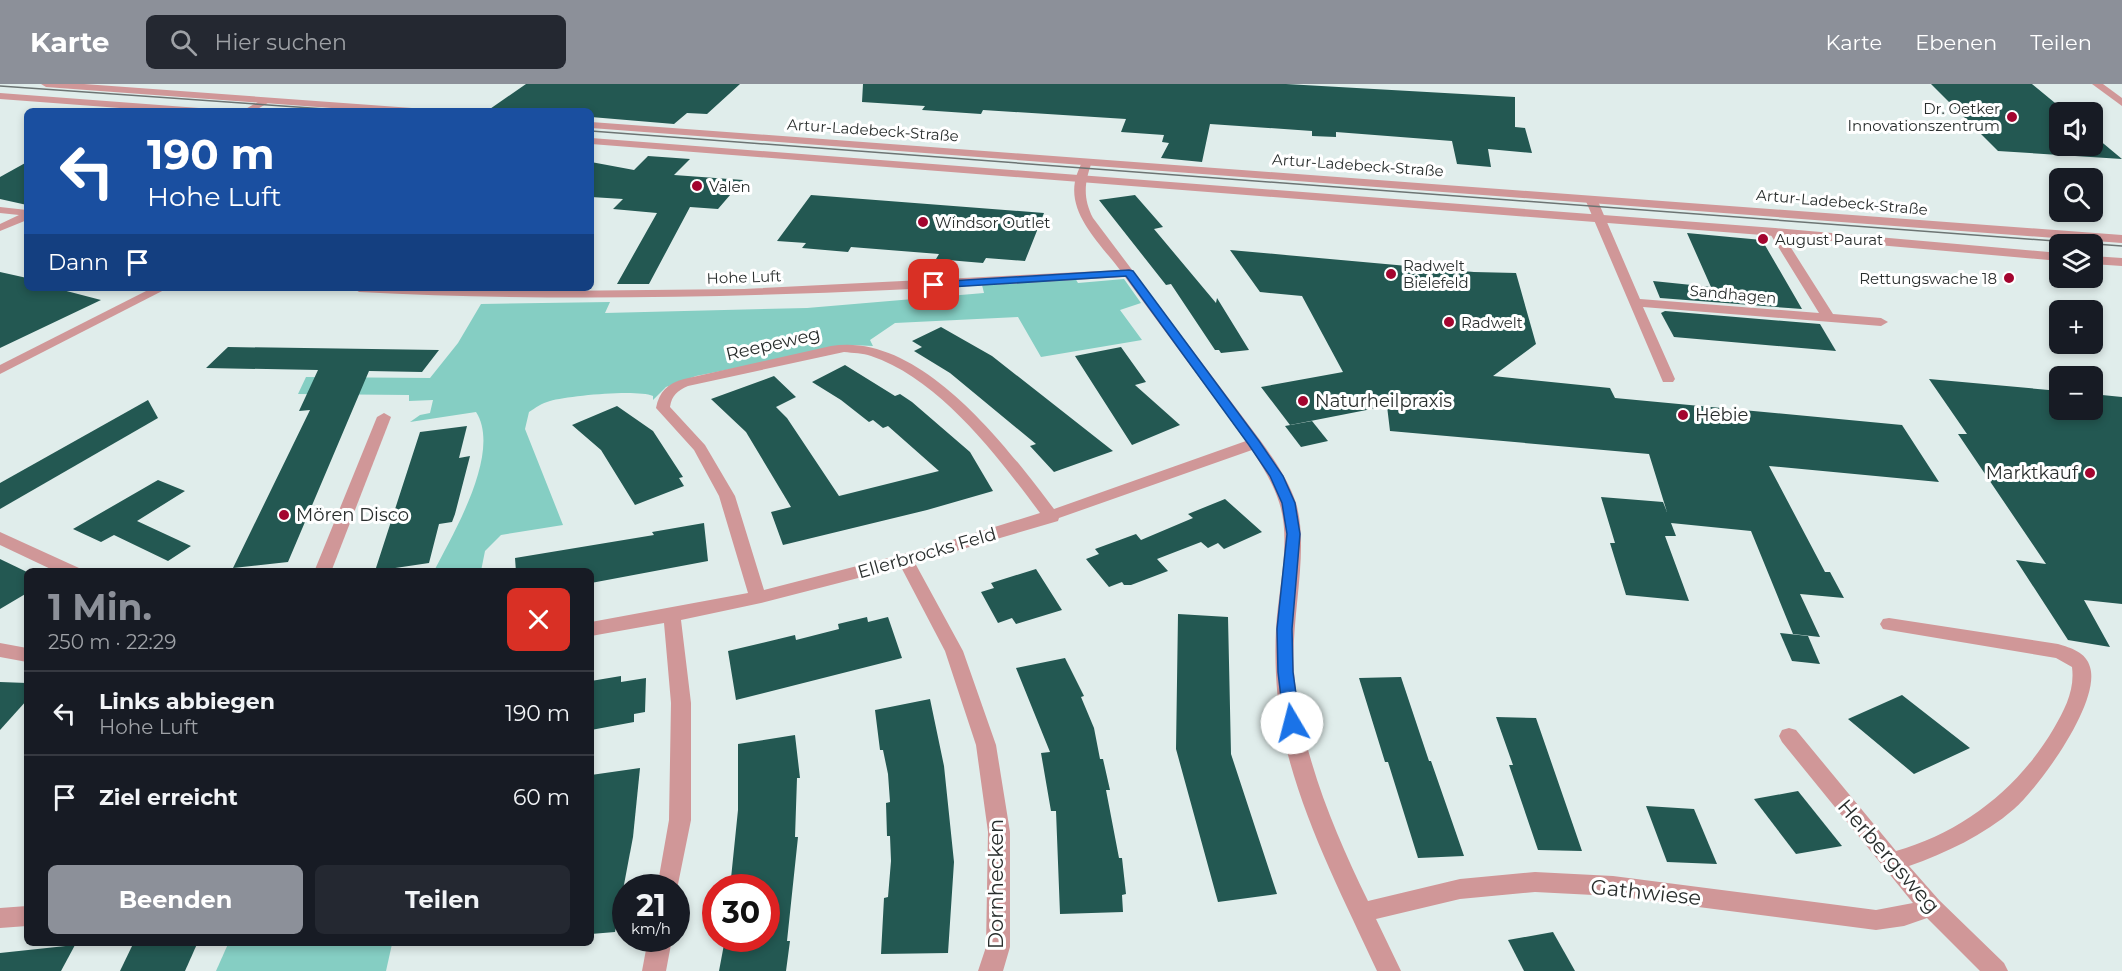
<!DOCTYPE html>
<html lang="de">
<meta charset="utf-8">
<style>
body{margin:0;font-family:Montserrat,sans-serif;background:#242831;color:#f1f3f6;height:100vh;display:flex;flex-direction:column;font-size:22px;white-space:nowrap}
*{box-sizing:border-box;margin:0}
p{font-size:20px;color:#9ea1a6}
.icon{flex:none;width:33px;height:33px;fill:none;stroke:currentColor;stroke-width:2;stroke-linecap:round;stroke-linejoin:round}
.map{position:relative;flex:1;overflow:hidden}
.drawer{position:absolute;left:24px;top:484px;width:570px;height:378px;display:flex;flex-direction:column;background:#171b24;border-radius:9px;box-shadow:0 3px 9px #0003}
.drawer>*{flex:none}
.banner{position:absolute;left:24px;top:24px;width:570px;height:183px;border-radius:9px;box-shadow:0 3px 9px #0003;background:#1a4fa0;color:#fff;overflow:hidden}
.buttons{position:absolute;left:2049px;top:18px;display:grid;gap:12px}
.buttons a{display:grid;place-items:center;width:54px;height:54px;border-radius:9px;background:#171b24;box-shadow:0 3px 9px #0003;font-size:30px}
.speed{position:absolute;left:612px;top:790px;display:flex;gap:12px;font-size:30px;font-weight:700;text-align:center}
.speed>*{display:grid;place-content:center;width:78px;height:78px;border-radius:50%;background:#171b24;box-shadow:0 3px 9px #0003;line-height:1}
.speed small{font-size:15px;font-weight:400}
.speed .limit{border:9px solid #d22;background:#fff;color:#111}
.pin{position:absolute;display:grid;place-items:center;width:51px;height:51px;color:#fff;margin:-26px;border-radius:12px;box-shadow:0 3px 9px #0006}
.me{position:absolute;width:66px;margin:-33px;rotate:352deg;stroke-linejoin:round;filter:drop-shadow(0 0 4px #0008)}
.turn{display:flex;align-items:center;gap:21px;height:126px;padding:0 24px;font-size:27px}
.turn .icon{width:78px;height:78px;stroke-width:2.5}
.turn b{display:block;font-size:42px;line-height:51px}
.then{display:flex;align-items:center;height:57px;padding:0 24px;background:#0003;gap:12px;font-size:22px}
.round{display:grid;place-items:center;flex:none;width:63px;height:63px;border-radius:9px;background:#242831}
.head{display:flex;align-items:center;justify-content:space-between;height:102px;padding:0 24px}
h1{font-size:36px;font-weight:700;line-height:45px;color:#8c9099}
.action{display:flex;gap:12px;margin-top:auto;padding:12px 24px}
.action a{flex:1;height:69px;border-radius:9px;background:#8c9099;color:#fff;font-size:24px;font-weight:700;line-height:69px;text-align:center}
.action a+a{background:#242831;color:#f1f3f6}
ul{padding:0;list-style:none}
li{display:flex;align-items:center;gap:18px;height:84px;padding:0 24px;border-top:2px solid #363941}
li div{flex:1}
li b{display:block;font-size:22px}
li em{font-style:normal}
header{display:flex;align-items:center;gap:36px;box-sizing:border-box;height:84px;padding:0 30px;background:#8c9099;color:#fff}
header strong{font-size:28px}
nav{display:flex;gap:33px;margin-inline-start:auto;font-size:21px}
.search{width:420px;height:54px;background:#242831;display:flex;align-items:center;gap:15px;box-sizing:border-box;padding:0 21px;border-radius:9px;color:#9ea1a6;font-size:22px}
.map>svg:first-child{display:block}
.green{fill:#85cec3}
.building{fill:#235852}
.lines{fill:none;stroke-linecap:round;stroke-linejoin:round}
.minor{fill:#d09798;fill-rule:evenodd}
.tertiary{fill:#d09798;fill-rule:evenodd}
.tram{stroke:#6c7473;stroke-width:1.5}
.route{fill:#1a73e8;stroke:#114b97;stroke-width:1.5}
.poi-dot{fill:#a3052f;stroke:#fff;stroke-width:2}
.labels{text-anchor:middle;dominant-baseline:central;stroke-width:6;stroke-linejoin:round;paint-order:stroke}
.far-poi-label{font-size:15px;fill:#292e2d;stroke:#fff;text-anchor:start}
.far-street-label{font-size:15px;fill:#292e2d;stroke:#fff}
.street-label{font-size:18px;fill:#292e2d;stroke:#fff}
.poi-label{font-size:18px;fill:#292e2d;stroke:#fff;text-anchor:start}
.near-street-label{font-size:21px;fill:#292e2d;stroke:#fff}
</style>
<header>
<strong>Karte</strong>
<div class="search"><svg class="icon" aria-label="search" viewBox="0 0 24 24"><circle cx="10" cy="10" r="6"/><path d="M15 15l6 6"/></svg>Hier suchen</div>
<nav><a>Karte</a><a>Ebenen</a><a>Teilen</a></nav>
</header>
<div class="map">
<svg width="2122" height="887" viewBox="0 0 2122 887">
<rect width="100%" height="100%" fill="#e0edeb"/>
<!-- green -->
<g class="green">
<path d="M1075,194L1078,199L1124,195L1141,219L1120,226L1142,256L1041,273L1018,233L895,239L870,256L873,262L851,261L696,292L666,303L653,316V312C636,305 568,312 550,317C542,319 535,324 529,328L525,345L563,441L501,451L485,467L481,487H434C453,450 502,368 476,328L410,338L420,331L430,329L433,316L409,317V311L298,310L306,293L430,294L458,259L481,220L610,218L605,229L807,224L984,209L982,201Z"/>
<path d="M228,860H392L386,887H216Z"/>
</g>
<!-- building -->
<g class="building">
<path d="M526,0H740L707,30L687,29L674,40L591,33V27H487Z"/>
<path d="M863,0H1286L1515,13V43L1525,44L1532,69L1488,65L1491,83L1457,80L1452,57L1336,48V53L1312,52V47L1210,40L1202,78L1161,74L1169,59L1162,58L1164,51L1121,48L1126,35L983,26L981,30L922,26L925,22L862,18Z"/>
<path d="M1931,0H2032L2066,28H2060V62H2092V50L2122,75L1998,67Z"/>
<path d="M648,72L690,75L674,91L743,96L718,125L690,123L649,200H617L657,129L613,125L623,115L591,113V78L634,86Z"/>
<path d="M27,78V121L0,115V93Z"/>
<path d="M811,111L1044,129L1025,177L986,174L983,179L936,175L939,170L851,163L848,168L802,164L806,159L777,157Z"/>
<path d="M1135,111L1163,143L1154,145L1216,219L1217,214L1249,266L1221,269L1219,266H1215L1171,200L1166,201L1099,116Z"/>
<path d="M1687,149L1762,156L1802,225L1660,214L1653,197L1711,203Z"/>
<path d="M1230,166L1474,188L1516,189L1536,260L1493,292L1610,304L1615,314L1902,341L1939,398L1769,382L1825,488H1830L1844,514L1800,510L1820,553L1793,550L1751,447L1671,439L1676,452H1665L1689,517L1626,511L1610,459H1615L1601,413L1663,418L1667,428L1649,370L1390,347L1387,322L1290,341L1261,303L1343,288L1302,212L1260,208Z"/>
<path d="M0,188L27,194V204H55L101,216L0,264Z"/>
<path d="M1665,227L1820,240L1836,267L1674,253L1661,229Z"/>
<path d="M941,243L992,272L1113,367L1054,388L1030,362L1036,360L950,289L914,267L922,263L912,257Z"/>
<path d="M228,263L439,266L422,288L369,287L288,478L233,484L310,326L299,327L318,286L206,284Z"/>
<path d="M1121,263L1146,298L1135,301L1180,341L1132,361L1075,272Z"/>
<path d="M845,281L895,312L900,310L912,318L970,368L993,407L927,426L783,461L771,428L791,423L746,348L711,315L774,292L796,313L776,323L787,334L839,412L939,387L888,342L883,344L873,336L869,338L841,316L812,298Z"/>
<path d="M1929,295L2060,307V326H2092V310L2122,313V520L2084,516L2110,563L2068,556L2016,476L2046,480L1958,350H1967Z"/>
<path d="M148,316L158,334L0,425V399Z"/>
<path d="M617,322L653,347L683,393L679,394L684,402L635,421L601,366L572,341Z"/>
<path d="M1312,337L1328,357L1301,363L1285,342Z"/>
<path d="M467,342L459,374L470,372L455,430L452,438L439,440L429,479L375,487L420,348Z"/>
<path d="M158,396L185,407L137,437L191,462L168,477L114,451L101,458L73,445Z"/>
<path d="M1225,415L1262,448L1224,465L1218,459L1208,464L1201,458L1157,475L1168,487L1131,501H1124L1122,498L1109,503L1086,475L1099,470L1095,465L1136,450L1141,456L1193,434L1188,430Z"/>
<path d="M704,439L708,477L591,499V488H516L515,474L654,451L652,448Z"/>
<path d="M0,475L27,488V509L0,525Z"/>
<path d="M1036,485L1062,526L1016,540L1012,534L998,539L981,508L994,504L991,499Z"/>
<path d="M1178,530L1228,533L1231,670L1277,810L1218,818L1176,665Z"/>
<path d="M867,533L868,538L888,533L902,574L736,616L728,567L795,551L796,556L839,545L838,540Z"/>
<path d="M1780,549L1808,552L1820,580L1792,577Z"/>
<path d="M1065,574L1084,612L1081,613L1094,644L1100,675H1103L1110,706H1106L1119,774H1122L1126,810L1122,811L1123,828L1060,830L1056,727H1051L1041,669L1050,668L1016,584Z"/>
<path d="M621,592V598L646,594L645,628L634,630V638L591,646V597Z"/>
<path d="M1401,593L1429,677H1431L1464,772L1418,774L1388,678H1385L1359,594Z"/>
<path d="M0,598L27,599V616L0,646Z"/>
<path d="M1902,611L1943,643L1970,664L1914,690L1848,635Z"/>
<path d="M930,615L944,682L954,778L948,869L881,870L884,814L888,813L891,777L890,752H887L886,719L890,718L888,690L883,666H880L875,626Z"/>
<path d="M1496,633L1536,634L1582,767L1538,766L1509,681H1513Z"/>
<path d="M795,651L800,694H797L795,753H798L787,857H790L786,887H719L725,855H766V804H730L738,726V660Z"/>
<path d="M640,684L633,753L615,848L591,850V691Z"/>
<path d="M1798,707L1842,762L1796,770L1754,715Z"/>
<path d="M1646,722L1694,725L1717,780L1667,778Z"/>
<path d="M1553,848L1575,887H1524L1508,856Z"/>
<path d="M133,860H197L185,887H120Z"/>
<path d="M75,861L61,887H0V869Z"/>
</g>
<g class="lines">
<!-- minor -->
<g class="minor">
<path d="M2092,0H2103L2122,14V22Z"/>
<path d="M265,14L273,16L254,27H242Z"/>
<path d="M1087,75L1092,78C1084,99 1083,114 1093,134L1260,356C1274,375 1289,397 1296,419C1310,466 1290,536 1294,588C1301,669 1333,745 1368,817L1460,795L1535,788L1613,792L1876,826L1913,819L1782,658L1779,652L1782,646L1789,644L1796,646L1896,767C1963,748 2019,704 2054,644C2065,625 2075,606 2072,583L2056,574L1883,545L1880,540L1883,535L1889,534L2058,560C2071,564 2086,568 2090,583C2101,618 2040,702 2014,725C1984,751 1946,769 1909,782L1939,816L2004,879L2008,887H1980L1927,834L1904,842L1876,846L1613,812L1535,808L1460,815L1376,835L1401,887H1377C1343,813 1304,739 1285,659C1277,623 1274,582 1276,545C1278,504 1292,457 1279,418C1273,399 1262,382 1252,366L1059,434L1058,437L915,479L963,567L996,661L1010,748V863L1003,887H978L986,863L988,748L976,661L945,567L901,483L761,519L681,536L691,619V736L676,810V804H657L669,736L671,619L664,539L591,552V538L748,509L719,412L694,366L656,324C659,308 668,299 684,295L831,262C920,247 1006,362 1054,425L1246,357L1125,193C869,209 615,221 359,208L353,204L552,207L744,205L1120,186C1099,158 1064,127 1077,90C1080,83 1081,77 1087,75ZM844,268C853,269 863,269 871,272C940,295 998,373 1040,429L923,465L764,506L735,412L705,361L670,323C672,311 677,307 688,302Z"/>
<path d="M1591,112L1597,115L1640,215L1819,229L1769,148L1775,144L1781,148L1833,230L1881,234L1888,238L1881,242L1643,223L1675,295L1673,298H1663L1585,115Z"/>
<path d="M0,123L27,126V136L0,147V140L19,131L0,129Z"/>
<path d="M152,204H168L0,290V281Z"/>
<path d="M384,329L391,333L331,488H314L377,333Z"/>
<path d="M0,448L79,484L81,488H57L0,461Z"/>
<path d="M0,559L27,564V578L0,573Z"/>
<path d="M27,822V842L0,844V824Z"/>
<path d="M648,855H672L666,887H642Z"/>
</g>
<!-- tertiary -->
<g class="tertiary">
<path d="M41,0H84L412,24L417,27H372L46,3Z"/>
<path d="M0,9L199,24L204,27H160L0,15Z"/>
<path d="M591,38L2122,151V159L591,44Z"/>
<path d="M591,54L1775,144L2060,169V177L1775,152L591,60Z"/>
<path d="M2092,172L2122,174V182L2092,180Z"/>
</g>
<!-- tram -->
<g class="tram">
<path d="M0,2L354,27"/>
<path d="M591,47L2122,162"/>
</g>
</g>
<!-- route -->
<path class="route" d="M1129,186L1133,187L1259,357L1283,392L1295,419L1300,450L1292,545L1293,588L1300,639L1298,644L1292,646L1286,644L1284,639L1278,588L1277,545L1287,450L1282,419L1270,392L1249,361L1126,192L934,204L929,201L934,198Z"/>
<!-- markers -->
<g class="poi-dot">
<circle cx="2012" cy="33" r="6"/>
<circle cx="697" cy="102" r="6"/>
<circle cx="923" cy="138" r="6"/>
<circle cx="1763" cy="155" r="6"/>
<circle cx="1391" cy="190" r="6"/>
<circle cx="2009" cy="194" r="6"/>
<circle cx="1449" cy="238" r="6"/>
<circle cx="1303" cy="317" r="6"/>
<circle cx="1683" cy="331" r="6"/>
<circle cx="2090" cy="389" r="6"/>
<circle cx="284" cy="431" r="6"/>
</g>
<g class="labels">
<!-- far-poi labels -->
<g class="far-poi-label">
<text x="2000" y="24" text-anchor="end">Dr. Oetker<tspan x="2000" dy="17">Innovationszentrum</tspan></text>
<text x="709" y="102">Valen</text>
<text x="935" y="138">Windsor Outlet</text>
<text x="1775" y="155">August Paurat</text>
<text x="1403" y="181">Radwelt<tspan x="1403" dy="17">Bielefeld</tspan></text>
<text x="1997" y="194" text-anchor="end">Rettungswache 18</text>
<text x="1461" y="238">Radwelt</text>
</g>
<!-- far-street labels -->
<g class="far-street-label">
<text transform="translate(873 46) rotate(4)">Artur-Ladebeck-Straße</text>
<text transform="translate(1358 81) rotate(4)">Artur-Ladebeck-Straße</text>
<text transform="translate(1842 118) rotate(5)">Artur-Ladebeck-Straße</text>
<text transform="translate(744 193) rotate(-2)">Hohe Luft</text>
<text transform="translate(1733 210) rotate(5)">Sandhagen</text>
</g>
<!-- street labels -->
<g class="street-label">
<text transform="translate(773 260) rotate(-13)">Reepeweg</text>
<text transform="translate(927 469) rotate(-16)">Ellerbrocks Feld</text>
</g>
<!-- poi labels -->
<g class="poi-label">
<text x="1315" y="317">Naturheilpraxis</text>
<text x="1695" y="331">Hebie</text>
<text x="2078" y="389" text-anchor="end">Marktkauf</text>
<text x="296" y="431">Mören Disco</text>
</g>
<!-- near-street labels -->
<g class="near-street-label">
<text transform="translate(1889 772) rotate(49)">Herbergsweg</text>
<text transform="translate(995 800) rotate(-90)">Dornhecken</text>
<text transform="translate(1646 808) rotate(6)">Gathwiese</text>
</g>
</g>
</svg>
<div class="buttons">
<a><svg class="icon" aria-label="sound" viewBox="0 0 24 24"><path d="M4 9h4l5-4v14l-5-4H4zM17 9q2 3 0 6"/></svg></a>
<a><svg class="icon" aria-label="search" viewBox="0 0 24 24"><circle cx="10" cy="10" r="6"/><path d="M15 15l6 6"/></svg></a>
<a><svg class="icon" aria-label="layers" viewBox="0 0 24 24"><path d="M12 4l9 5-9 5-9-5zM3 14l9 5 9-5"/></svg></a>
<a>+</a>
<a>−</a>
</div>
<div class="speed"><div>21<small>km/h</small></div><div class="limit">30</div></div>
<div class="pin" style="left:934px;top:201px;background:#d93025"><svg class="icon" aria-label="arrive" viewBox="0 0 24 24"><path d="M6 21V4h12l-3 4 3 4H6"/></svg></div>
<svg class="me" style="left:1292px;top:639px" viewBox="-20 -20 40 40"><circle r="19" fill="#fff"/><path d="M0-13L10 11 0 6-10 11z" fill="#1a73e8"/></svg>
<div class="banner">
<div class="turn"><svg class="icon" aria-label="left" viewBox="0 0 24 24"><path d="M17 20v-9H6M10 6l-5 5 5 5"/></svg><div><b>190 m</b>Hohe Luft</div></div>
<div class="then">Dann<svg class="icon" aria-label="arrive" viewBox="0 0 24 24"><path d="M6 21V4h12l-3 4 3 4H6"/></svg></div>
</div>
<section class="drawer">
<div class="head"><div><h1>1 Min.</h1><p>250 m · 22:29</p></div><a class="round" style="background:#d93025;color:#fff"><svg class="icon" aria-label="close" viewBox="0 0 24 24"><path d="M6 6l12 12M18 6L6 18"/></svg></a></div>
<ul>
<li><svg class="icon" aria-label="left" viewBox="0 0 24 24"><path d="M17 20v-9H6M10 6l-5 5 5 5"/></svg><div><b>Links abbiegen</b><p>Hohe Luft</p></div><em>190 m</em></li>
<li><svg class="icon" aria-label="arrive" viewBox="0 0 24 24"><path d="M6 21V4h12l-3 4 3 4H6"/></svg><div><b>Ziel erreicht</b></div><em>60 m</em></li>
</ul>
<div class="action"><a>Beenden</a><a>Teilen</a></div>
</section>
</div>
